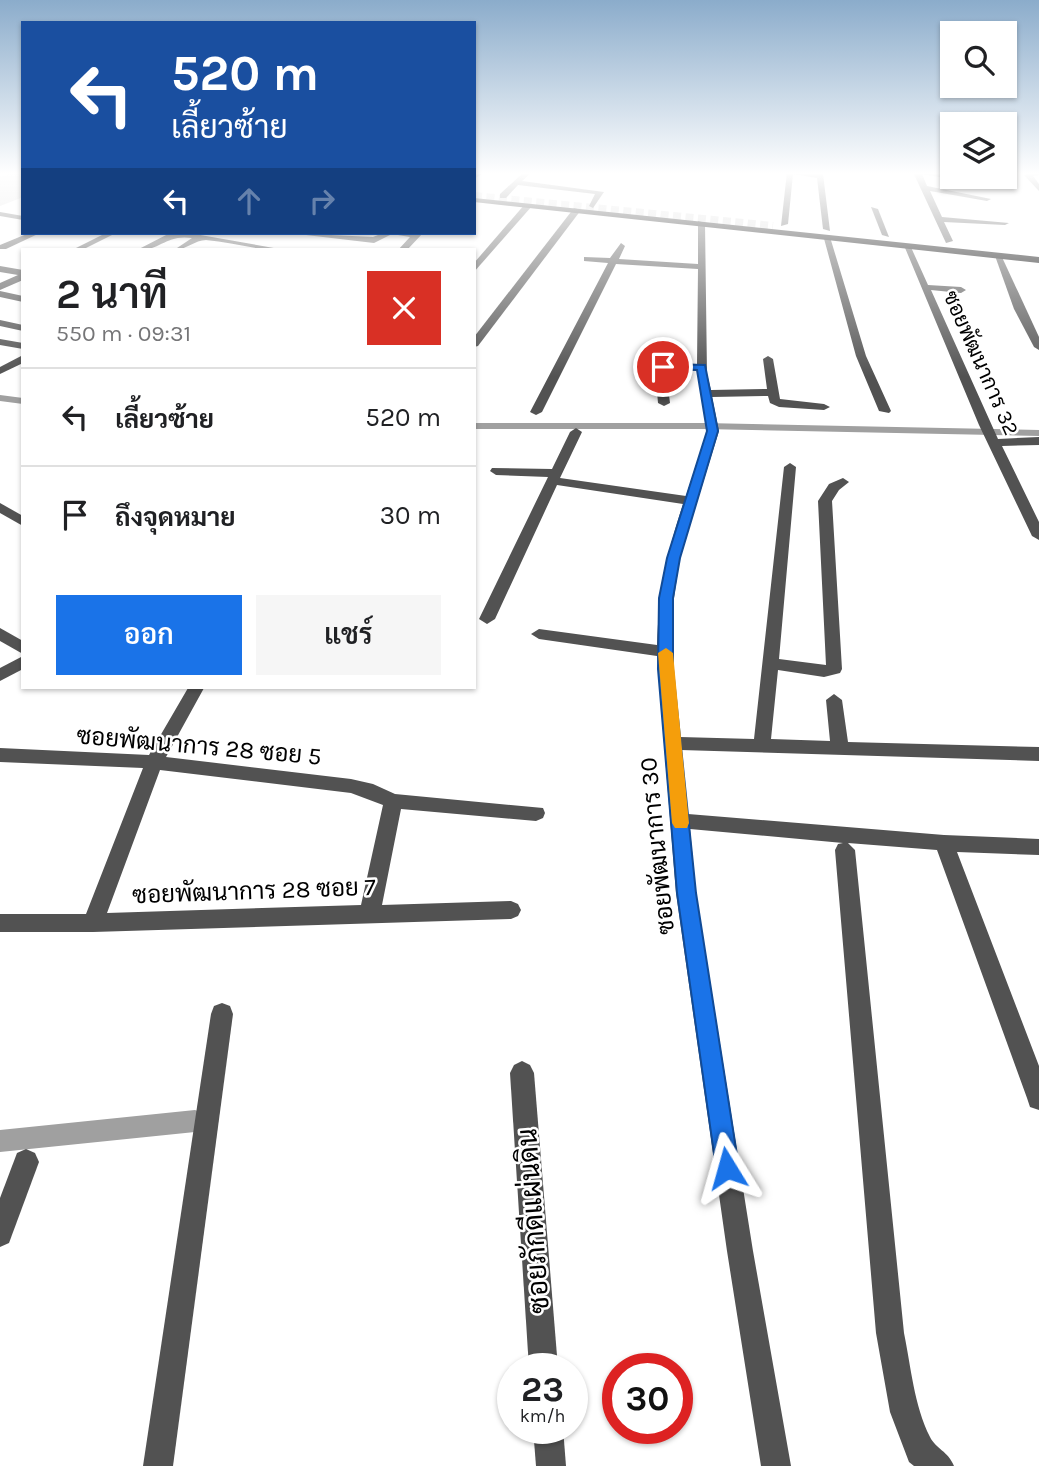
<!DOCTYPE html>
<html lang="th">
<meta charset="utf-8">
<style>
body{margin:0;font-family:Karla,Sarabun,sans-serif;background:#f6f6f6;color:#202124;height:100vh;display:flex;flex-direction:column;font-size:26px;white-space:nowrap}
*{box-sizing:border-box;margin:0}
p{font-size:23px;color:#757577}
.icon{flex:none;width:38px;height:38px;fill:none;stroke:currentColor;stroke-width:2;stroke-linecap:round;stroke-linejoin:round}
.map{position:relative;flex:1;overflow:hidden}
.side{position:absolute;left:21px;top:248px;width:455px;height:441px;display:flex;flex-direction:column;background:#fff;border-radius:0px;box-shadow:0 2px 5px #0004}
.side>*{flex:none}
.guide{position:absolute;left:21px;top:21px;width:455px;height:214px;border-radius:0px;box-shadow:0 2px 5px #0004;background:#1a4fa0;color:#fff;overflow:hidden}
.fabs{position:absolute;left:940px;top:21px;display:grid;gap:14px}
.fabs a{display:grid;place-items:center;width:77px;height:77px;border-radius:0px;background:#fff;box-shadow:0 2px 5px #0004;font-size:35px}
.speed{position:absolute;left:497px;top:1353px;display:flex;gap:14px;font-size:35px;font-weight:700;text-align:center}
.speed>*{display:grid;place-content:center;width:91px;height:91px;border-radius:50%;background:#fff;box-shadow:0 2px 5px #0004;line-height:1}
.speed small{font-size:18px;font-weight:400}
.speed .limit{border:10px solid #d22;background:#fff;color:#111}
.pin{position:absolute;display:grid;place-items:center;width:60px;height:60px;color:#fff;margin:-30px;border:4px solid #fff;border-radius:50%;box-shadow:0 2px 7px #0007}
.me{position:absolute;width:77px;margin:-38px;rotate:352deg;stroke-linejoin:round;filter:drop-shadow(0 0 5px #0008)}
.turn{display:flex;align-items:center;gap:24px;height:147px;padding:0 35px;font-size:32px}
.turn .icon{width:91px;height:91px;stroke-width:2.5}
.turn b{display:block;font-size:49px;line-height:60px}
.lanes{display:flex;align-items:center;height:66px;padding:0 35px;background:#0003;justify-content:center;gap:35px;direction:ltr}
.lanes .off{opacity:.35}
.round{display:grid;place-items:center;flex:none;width:74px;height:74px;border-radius:0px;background:#f6f6f6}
.headline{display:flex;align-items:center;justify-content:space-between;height:119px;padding:0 35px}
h1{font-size:42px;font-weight:600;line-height:52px}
.primary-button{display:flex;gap:14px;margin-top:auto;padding:14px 35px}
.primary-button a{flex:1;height:80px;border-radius:0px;background:#1a73e8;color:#fff;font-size:28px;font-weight:600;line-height:80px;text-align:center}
.primary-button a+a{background:#f6f6f6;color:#202124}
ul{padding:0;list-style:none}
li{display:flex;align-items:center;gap:21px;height:98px;padding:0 35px;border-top:2px solid #e0e0e0}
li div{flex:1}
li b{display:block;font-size:26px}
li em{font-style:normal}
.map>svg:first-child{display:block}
.green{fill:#d9d9d9}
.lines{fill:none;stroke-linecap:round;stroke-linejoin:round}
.canal{fill:#a0a0a0;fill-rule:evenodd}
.major-tunnel{stroke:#d9d9d9;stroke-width:8;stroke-dasharray:8 4.5;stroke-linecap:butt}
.minor{fill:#525252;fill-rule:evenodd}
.major{fill:#000;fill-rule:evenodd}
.route{fill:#1a73e8;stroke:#114b97;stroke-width:2}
.slow{fill:#f59e0b}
.labels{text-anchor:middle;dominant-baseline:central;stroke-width:5;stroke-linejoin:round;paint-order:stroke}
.far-street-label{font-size:21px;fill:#000;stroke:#fff}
.street-label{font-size:24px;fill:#000;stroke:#fff}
.near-street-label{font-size:28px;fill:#000;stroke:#fff}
</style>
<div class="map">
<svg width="1039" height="1466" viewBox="0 0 1039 1466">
<rect width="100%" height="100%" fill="#fff"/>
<!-- green -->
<path class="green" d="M12,173L23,174V197L0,206V177Z"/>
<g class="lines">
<!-- canal -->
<g class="canal">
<path d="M0,395L23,398V404L0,401Z"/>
<path d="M474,423H704L1039,430V436L704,429H474Z"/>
<path d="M195,1110L203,1113L206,1121L203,1129L195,1132L0,1152V1130Z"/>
</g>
<!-- major-tunnel -->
<path class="major-tunnel" d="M474,196L773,226"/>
<!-- minor -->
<g class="minor">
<path d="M524,172H532L522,181L604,192L593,208L589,206L595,194L518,185L506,198H500V194Z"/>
<path d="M787,172L823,174L830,231L823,229L817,178L793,174L788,224L781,226Z"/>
<path d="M913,172H930L985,182L981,184L922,174L927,186L991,199L987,201L930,191L942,217L1009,223L1005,225L944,222L953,241L946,243Z"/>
<path d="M1039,172V175L1033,176L1039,184V191L1024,175Z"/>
<path d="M525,204L532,206L474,272V263Z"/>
<path d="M871,207L878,209L889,237L882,235Z"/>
<path d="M574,208L581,210L478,346L474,347V337Z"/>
<path d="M0,212L23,216V220L0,216Z"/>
<path d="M698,221L705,223L707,374L711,390L767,389L763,359L768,356L773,359L780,399L824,404L830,407L824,410L779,407L770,403L768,396L712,397L719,431L680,557L674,598L673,669L680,737L754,739L784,467L790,463L796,467L779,659L826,665L818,501L829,484L843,478L849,482L839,490L832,501L842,669L840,673L824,677L778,670L771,739L830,741L826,700L834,694L842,700L848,742L1039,747V761L681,750L688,814L944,835L1039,839V855L957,852L1039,1066V1110L1030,1107L1027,1098L937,850L848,843L855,850L904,1333C911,1367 914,1405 930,1437C936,1449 948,1451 954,1466H914L909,1462L890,1412L876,1333L835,850L838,844L843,843L690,829L696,893L753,1251L791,1466H761L727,1251L676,893L657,656L539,639L531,634L539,629L657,645C659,591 666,556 683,504L557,485L495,619L487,624L479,619L548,477L496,475L490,471L492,468L552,469L570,432L576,428L582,432L560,478L686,496L707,431L697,370L666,371L670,403L664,406L658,403L655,369L669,363L697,364L698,269L616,264L542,412L536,415L530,412L608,263L584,261V257L610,258L621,243L625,246L619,259L698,264Z"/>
<path d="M29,233H40L6,249H0V245Z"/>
<path d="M106,233H116L82,250H72Z"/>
<path d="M170,233H189L285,250C258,251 232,242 206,240C195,240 186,250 174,250L192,238C166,234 160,251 137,250Z"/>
<path d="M289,233L373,237L383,233H423L407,250H398L410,237L392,234L374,243Z"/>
<path d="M823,235L830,237L866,356L891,411L889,413L879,411L856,356Z"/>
<path d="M903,243L910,245L928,285L961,287L966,290L961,293L931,290L998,439L1039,437V445L1002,446L1039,522V540L1032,536L979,425Z"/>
<path d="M994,253L1001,255L1039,337V350L1034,347L1014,309Z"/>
<path d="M0,266L23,270V280L0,290V283L18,275L0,272Z"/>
<path d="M0,291L23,296V302L0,297Z"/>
<path d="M0,320L23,325V331L0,326Z"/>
<path d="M0,339L23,343V349L0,345Z"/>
<path d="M23,355V363L0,374V367Z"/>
<path d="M0,503L23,516V526L0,513Z"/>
<path d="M0,628L23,641V654L0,641Z"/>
<path d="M23,656V669L0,681V668Z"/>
<path d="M188,688H204L166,757L351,779L373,784L395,794L543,808L545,813L543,818L536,821L401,809L382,905L511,901L518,904L521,910L518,916L511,919L93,932H0V914H86L143,768L0,762V748L149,755ZM160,770L351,793L383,805L361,905L107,913Z"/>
<path d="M222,1003L230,1006L233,1014L173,1466H143L211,1014L214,1006Z"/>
<path d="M522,1061L530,1065L534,1073L558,1368H529L510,1073L514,1065Z"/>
<path d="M26,1149L35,1153L39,1162L9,1243L0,1247V1198L17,1153Z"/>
<path d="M533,1428H563L566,1466H536Z"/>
</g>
<!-- major -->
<g class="major">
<path d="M477,172H485L474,179V173Z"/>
<path d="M474,198L1039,257V263L474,202Z"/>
</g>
</g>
<!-- sky -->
<linearGradient id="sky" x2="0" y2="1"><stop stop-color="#8baccb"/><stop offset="0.46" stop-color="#fff"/><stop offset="1" stop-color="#fff" stop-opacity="0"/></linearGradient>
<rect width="1039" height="377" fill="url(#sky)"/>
<!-- route -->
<path class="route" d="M663,364L705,365L718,431L680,558L673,598V669L696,893L739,1168L736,1177L727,1180L719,1177L716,1168L677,893L658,669L659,598L667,558L707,431L697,370L659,369V365Z"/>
<!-- slow -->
<path class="slow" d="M666,648L673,653L689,823L687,828H675L672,823L658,653Z"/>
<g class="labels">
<!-- far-street labels -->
<g class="far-street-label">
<text transform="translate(981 363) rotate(66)">ซอยพัฒนาการ 32</text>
</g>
<!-- street labels -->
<g class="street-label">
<text transform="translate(199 746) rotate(5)">ซอยพัฒนาการ 28 ซอย 5</text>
<text transform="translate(657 846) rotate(-96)">ซอยพัฒนาการ 30</text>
<text transform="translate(254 891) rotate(-2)">ซอยพัฒนาการ 28 ซอย 7</text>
</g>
<!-- near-street labels -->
<g class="near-street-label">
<text transform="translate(533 1221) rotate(-94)">ซอยภักดีแผ่นดิน</text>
</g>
</g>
</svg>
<div class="fabs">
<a><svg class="icon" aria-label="search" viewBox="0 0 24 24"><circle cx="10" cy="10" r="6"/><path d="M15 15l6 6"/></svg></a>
<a><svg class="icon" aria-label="layers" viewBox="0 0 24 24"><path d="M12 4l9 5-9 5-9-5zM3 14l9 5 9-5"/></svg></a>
</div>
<div class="speed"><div>23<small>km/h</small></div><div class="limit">30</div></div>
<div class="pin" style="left:663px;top:367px;background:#d93025"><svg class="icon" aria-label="arrive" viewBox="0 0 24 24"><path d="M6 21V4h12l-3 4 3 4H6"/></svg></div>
<svg class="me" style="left:727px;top:1168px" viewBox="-20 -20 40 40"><path d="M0-17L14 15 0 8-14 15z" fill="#1a73e8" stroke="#fff" stroke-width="4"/></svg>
<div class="guide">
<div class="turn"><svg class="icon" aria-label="left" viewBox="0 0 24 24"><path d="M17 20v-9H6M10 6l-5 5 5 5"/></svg><div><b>520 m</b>เลี้ยวซ้าย</div></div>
<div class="lanes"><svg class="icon" aria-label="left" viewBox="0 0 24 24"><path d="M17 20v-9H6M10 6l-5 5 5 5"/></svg><svg class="icon off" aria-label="ahead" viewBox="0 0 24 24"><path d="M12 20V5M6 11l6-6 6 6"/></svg><svg class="icon off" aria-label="right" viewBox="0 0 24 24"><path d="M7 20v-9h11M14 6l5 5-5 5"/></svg></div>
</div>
<section class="side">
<div class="headline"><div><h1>2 นาที</h1><p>550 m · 09:31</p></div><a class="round" style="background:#d93025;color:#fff"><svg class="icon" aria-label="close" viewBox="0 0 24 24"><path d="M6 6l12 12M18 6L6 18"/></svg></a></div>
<ul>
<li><svg class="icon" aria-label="left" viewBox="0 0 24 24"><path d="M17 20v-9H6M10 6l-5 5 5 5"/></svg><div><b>เลี้ยวซ้าย</b></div><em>520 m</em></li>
<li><svg class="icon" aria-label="arrive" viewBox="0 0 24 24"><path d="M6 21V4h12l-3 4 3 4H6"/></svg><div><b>ถึงจุดหมาย</b></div><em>30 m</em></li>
</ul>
<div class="primary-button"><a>ออก</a><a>แชร์</a></div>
</section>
</div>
